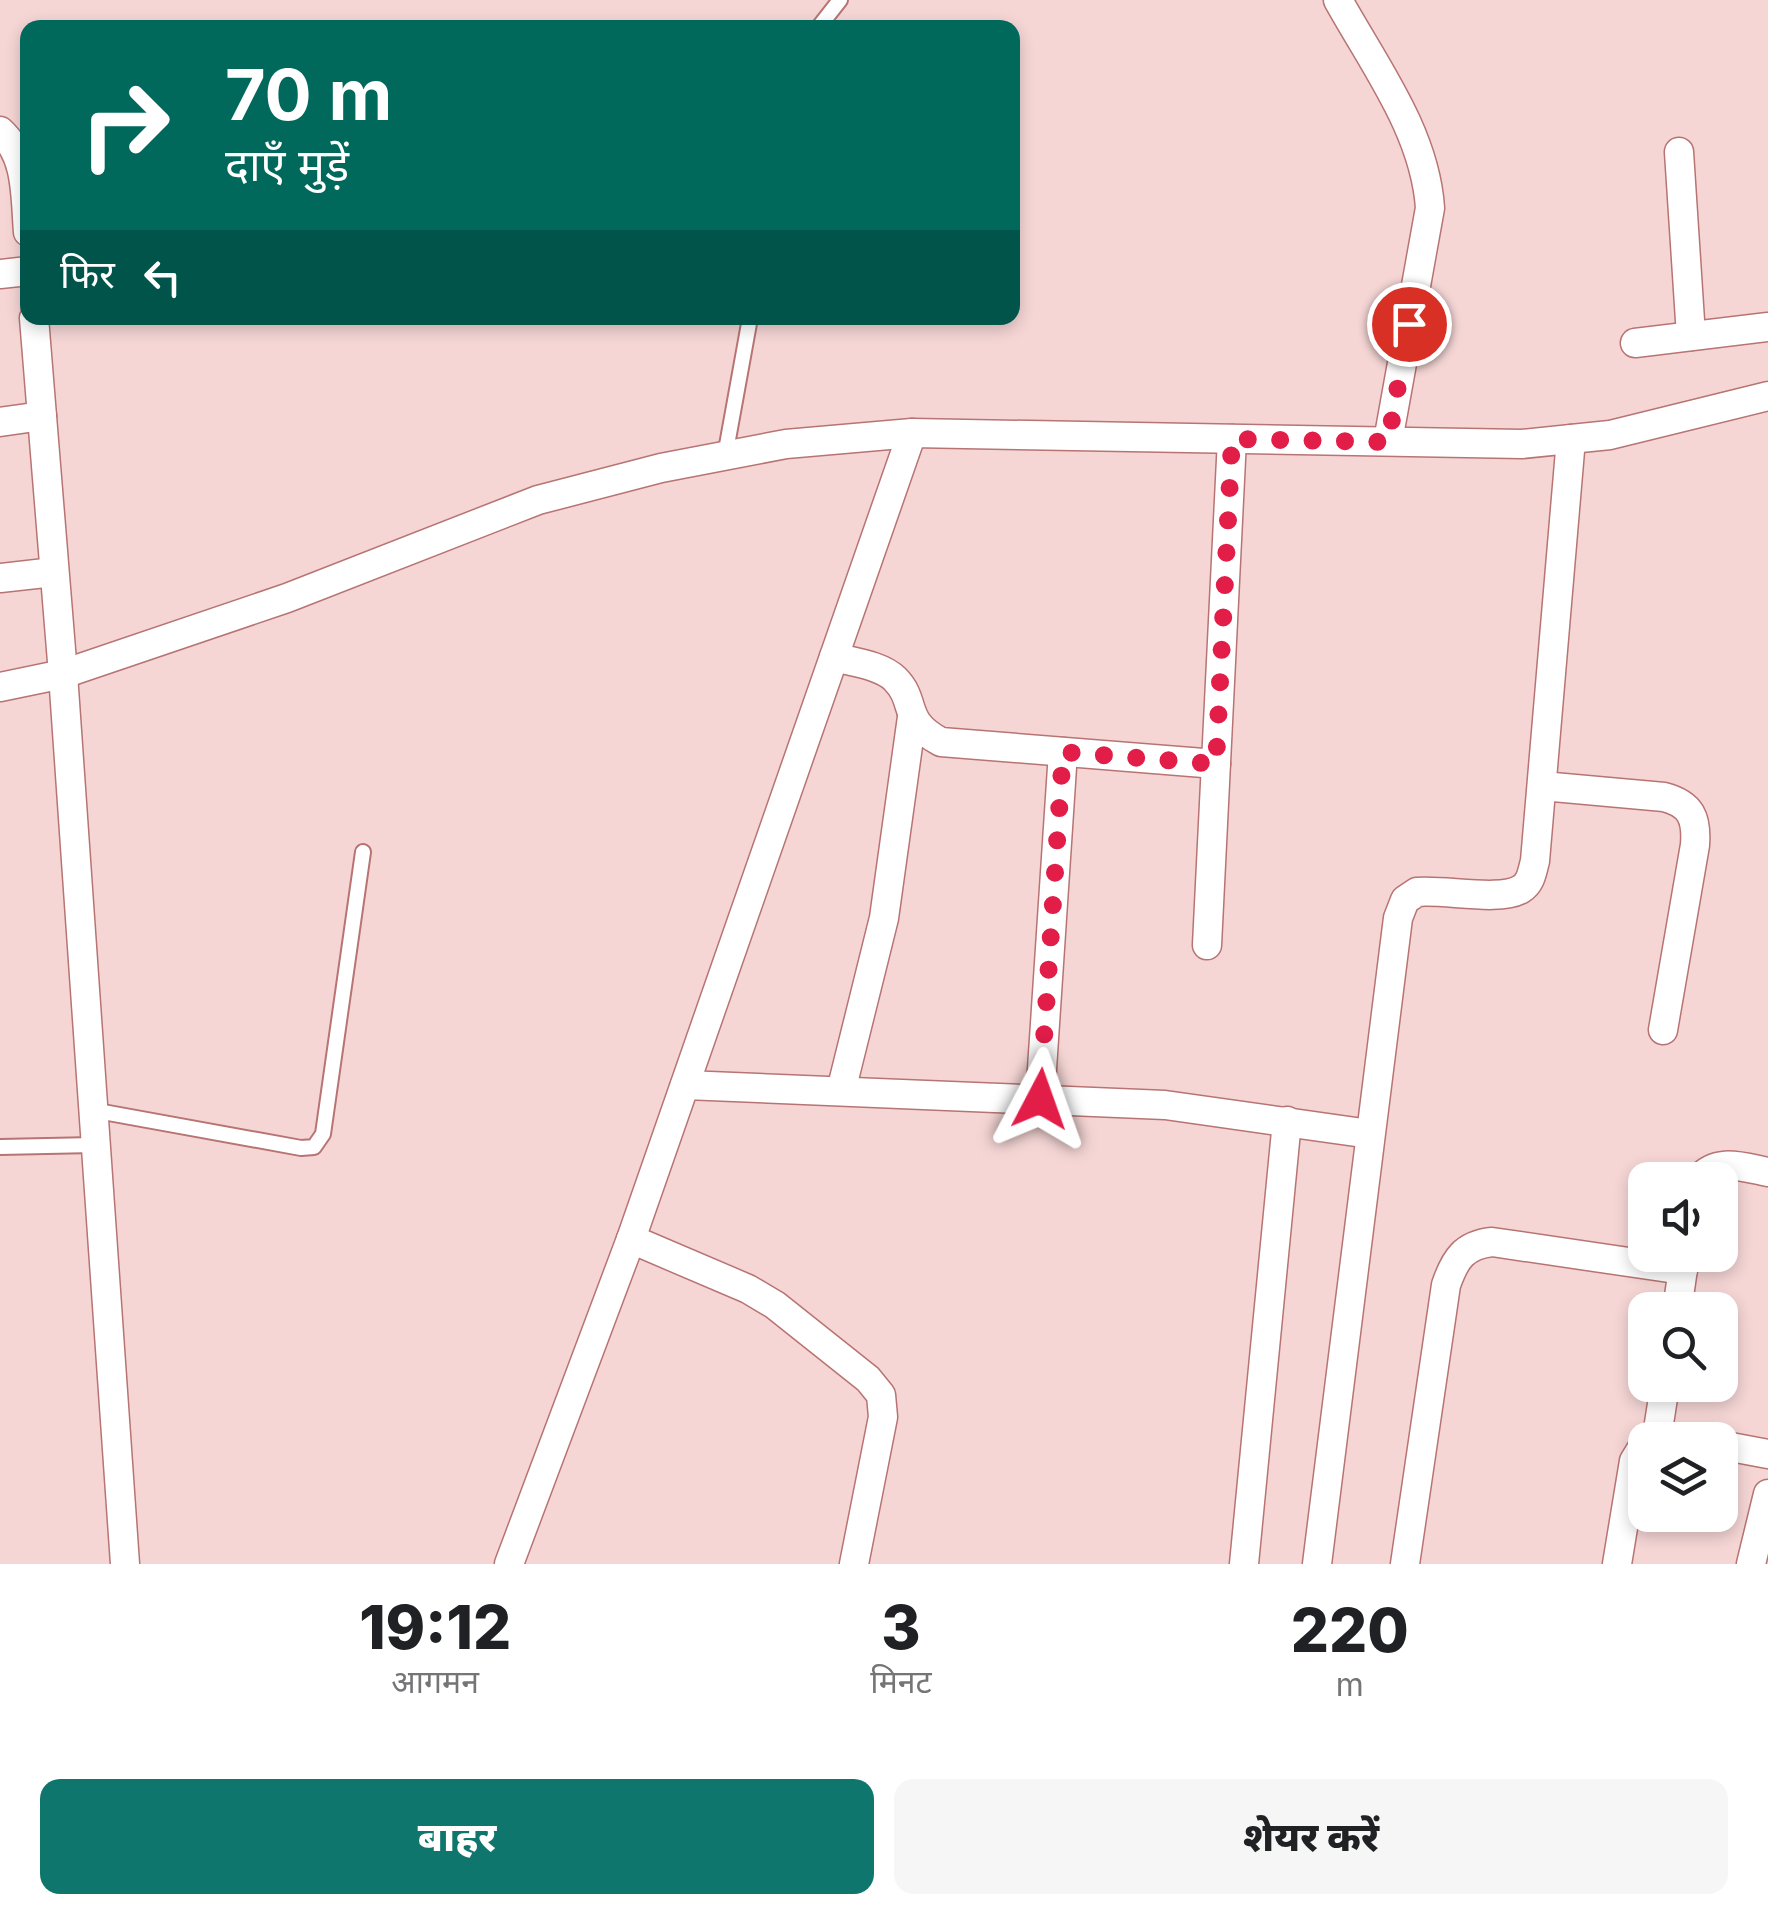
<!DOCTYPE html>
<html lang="hi">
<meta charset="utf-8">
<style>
body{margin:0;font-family:Inter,"Noto Sans Devanagari",sans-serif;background:#f6f6f6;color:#202124;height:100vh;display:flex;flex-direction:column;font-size:38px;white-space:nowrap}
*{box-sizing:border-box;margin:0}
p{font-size:32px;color:#757577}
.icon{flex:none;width:55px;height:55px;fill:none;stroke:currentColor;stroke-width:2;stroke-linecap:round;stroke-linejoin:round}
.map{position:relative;height:1564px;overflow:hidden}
.panel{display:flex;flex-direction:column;background:#fff;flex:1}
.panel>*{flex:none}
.guide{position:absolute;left:20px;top:20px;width:1000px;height:305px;border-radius:20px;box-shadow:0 5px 15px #0003;background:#00695c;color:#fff;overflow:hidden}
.fabs{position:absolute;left:1628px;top:1162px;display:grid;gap:20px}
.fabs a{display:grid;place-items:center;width:110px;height:110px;border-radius:20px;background:#fff;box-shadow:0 5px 15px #0003;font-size:50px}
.pin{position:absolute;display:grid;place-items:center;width:85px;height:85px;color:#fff;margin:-42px;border:5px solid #fff;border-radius:50%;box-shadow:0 2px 10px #0007}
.me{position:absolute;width:110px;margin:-55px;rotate:4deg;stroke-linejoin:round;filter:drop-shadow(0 0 8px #0008)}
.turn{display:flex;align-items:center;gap:35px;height:210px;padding:0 40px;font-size:45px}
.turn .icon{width:130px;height:130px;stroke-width:2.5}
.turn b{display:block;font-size:70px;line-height:85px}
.then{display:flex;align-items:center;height:95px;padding:0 40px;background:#0003;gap:20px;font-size:38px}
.eta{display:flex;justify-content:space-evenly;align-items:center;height:170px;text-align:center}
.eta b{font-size:60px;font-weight:800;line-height:70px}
.cta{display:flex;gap:20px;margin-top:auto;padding:20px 40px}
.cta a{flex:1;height:115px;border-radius:20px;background:#0f766e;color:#fff;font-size:40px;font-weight:800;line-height:115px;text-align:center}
.cta a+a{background:#f6f6f6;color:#202124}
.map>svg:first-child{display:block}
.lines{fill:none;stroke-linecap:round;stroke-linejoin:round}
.lane-casing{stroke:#b77473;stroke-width:18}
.street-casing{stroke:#b77473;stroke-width:31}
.lane{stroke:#fff;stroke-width:14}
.street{stroke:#fff;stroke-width:28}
.route{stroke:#e11d48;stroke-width:18;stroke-dasharray:0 32.4}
</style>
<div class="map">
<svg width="1768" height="1564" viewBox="0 0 1768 1564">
<rect width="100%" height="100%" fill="#f5d6d5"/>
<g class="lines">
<!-- lane casing -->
<g class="lane-casing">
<g id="lane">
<path d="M818,28L840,0"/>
<path d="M725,456L750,318"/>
<path d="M92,1110L301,1148L314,1147L323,1134L363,852"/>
<path d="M0,1147L94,1145"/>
</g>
</g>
<!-- street casing -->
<g class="street-casing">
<g id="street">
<path d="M1338,0C1374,65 1425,132 1430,208L1388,441"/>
<path d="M0,131C28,156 25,197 28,232"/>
<path d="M1679,152L1691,336"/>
<path d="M0,274L28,271"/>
<path d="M34,318L63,674L125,1564"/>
<path d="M1635,343L1768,327"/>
<path d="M0,422L42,416"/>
<path d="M0,578L54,572"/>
<path d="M834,657C852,662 881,665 895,679C918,702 900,720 941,742L1216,764"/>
<path d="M0,687L63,674L287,598L538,500L661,468L786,444L912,433L1522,444L1610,435L1768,396"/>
<path d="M1542,786L1664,797C1691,804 1697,818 1695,845L1663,1030"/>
<path d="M1207,945L1232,439"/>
<path d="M685,1085L1165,1105L1370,1134"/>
<path d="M841,1091L884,918L912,717"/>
<path d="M1040,1099L1063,752"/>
<path d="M1698,1180C1717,1157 1742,1167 1768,1172"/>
<path d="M631,1239L748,1289L775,1305L868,1379L881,1395L883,1417L854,1564"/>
<path d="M1677,1310L1685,1255"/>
<path d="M1657,1436L1665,1385"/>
<path d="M1649,1440L1657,1436L1691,1440"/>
<path d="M1720,1445L1768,1454"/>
<path d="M509,1564L631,1239L912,433"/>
<path d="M1244,1564L1287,1121"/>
<path d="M1317,1564L1398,918L1405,900L1417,892C1444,889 1500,902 1521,889C1531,883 1532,872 1535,861L1571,439"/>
<path d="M1405,1564L1446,1285C1455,1259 1464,1245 1492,1242L1683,1270"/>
<path d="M1617,1564L1634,1461L1645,1443"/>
<path d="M1751,1564L1768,1494"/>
</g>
</g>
<!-- lane -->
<use href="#lane" class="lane"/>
<!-- street -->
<use href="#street" class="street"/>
</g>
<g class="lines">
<!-- route -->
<path class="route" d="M1040,1099L1063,752L1216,764L1232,439L1388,442L1409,324"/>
</g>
</svg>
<div class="fabs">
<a><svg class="icon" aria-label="sound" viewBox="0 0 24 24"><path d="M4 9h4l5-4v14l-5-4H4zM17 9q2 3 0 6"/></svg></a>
<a><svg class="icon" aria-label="search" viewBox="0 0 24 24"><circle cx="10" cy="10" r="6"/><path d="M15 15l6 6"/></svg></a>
<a><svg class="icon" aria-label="layers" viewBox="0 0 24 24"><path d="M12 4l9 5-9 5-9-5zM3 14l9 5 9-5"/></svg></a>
</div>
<div class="pin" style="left:1409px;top:324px;background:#d93025"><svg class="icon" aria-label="arrive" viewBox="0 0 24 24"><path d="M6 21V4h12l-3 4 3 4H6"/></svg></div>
<svg class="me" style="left:1040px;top:1099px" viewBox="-20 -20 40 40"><path d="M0-17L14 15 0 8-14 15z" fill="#e11d48" stroke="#fff" stroke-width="4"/></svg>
<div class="guide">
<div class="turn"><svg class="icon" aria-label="right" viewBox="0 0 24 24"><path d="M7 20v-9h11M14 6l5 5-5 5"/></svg><div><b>70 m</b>दाएँ मुड़ें</div></div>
<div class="then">फिर<svg class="icon" aria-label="left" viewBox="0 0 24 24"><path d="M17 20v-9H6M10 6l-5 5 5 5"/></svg></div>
</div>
</div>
<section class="panel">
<div class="eta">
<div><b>19:12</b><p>आगमन</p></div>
<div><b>3</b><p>मिनट</p></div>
<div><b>220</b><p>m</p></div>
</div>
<div class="cta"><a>बाहर</a><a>शेयर करें</a></div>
</section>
